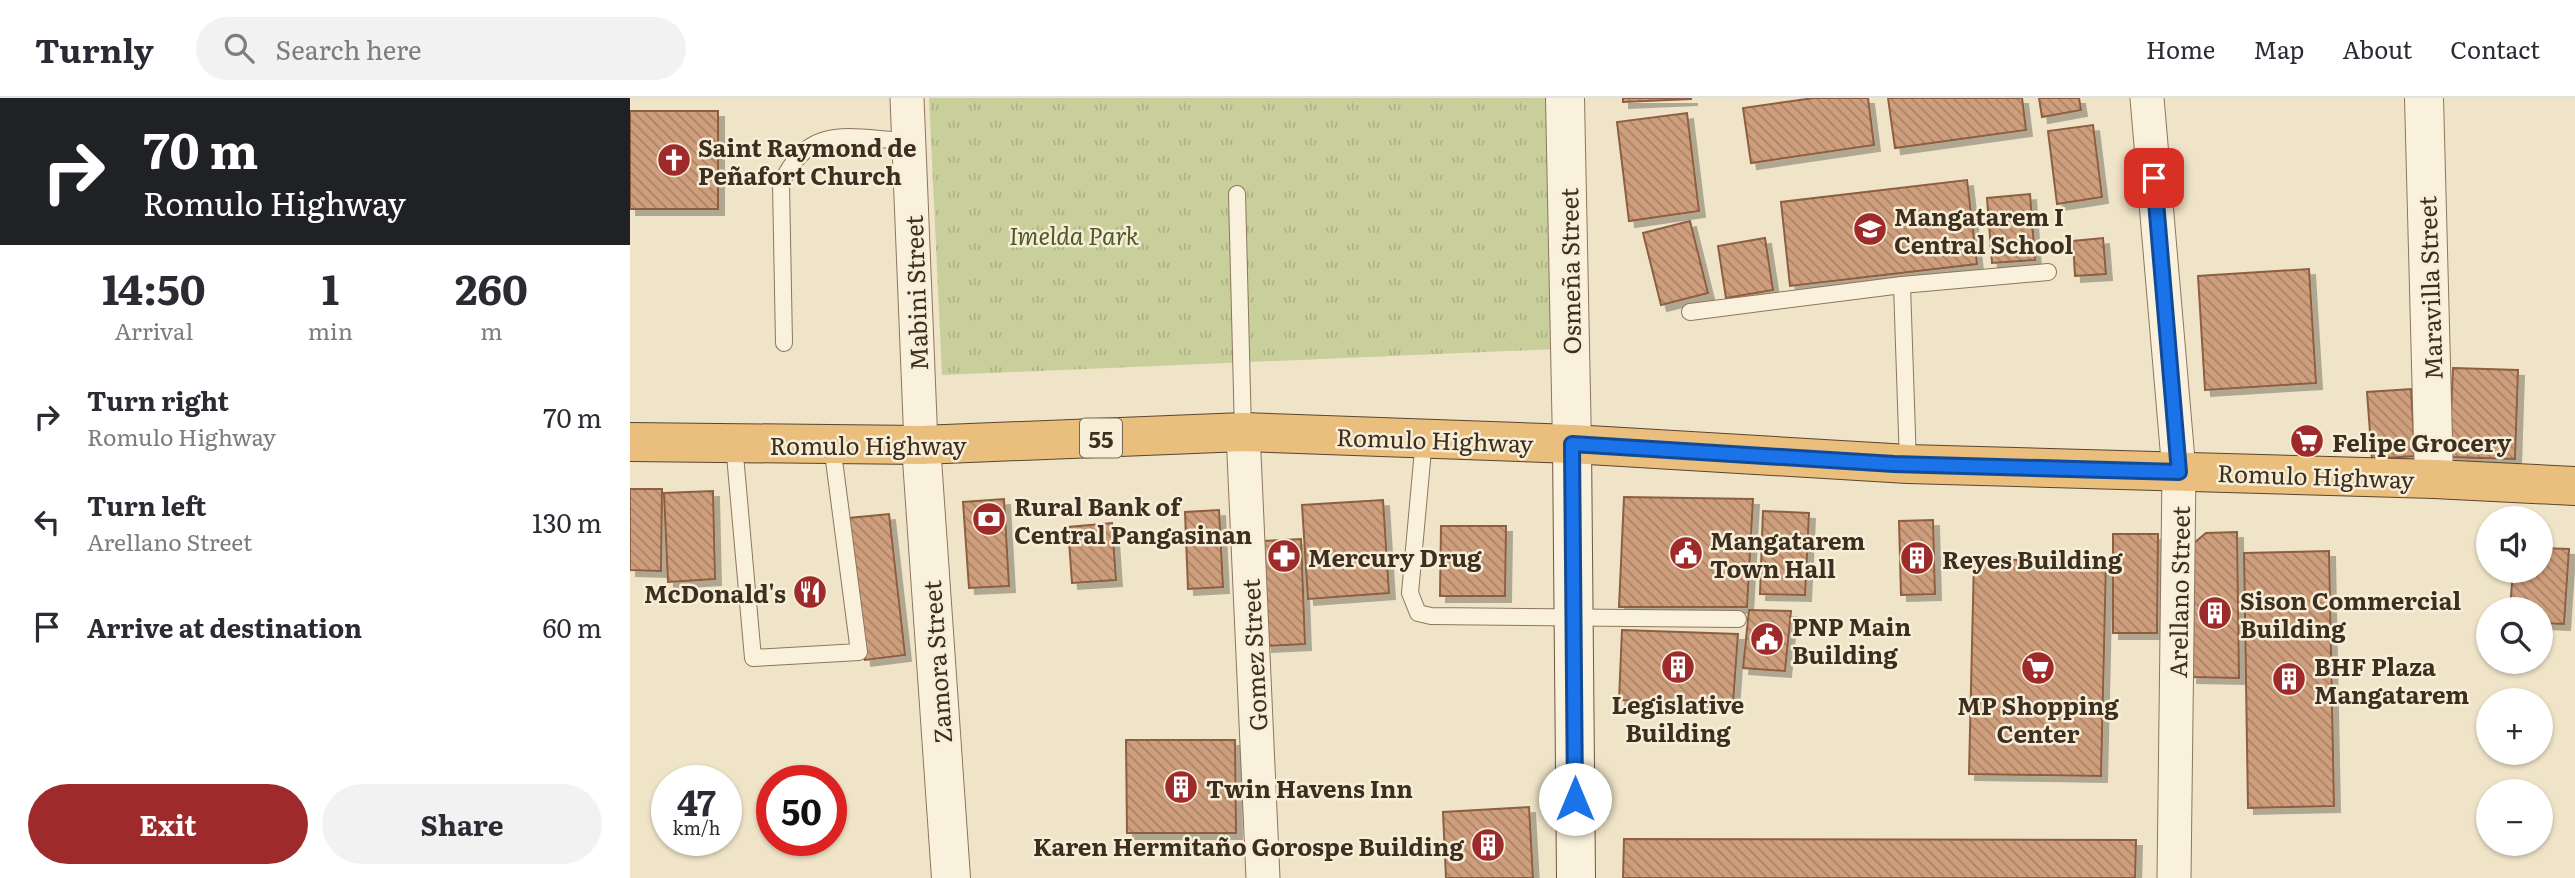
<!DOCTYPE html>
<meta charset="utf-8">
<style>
body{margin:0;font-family:Literata,serif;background:#f2f2f3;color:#2b2b33;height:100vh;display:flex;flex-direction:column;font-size:26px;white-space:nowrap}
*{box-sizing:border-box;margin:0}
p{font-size:23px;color:#7c7c81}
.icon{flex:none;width:38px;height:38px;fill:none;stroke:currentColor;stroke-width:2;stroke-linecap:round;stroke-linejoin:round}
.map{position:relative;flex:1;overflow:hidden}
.drawer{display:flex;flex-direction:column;background:#fff;width:630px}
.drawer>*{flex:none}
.top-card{background:#202124;color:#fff;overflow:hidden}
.tools{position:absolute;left:1846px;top:408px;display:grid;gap:14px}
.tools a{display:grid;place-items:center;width:77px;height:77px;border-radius:50%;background:#fff;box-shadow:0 2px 5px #0004;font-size:35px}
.speed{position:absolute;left:21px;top:667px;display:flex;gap:14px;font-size:35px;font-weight:700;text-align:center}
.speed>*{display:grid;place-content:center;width:91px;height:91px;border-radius:50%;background:#fff;box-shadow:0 2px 5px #0004;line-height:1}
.speed small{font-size:18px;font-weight:400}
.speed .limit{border:10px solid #d22;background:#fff;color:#111}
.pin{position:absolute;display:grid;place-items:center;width:60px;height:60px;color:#fff;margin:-30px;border-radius:14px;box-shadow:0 4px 10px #0006}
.me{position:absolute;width:77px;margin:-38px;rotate:0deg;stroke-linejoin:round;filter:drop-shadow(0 0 5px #0008)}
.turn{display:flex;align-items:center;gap:24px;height:147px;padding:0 28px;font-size:32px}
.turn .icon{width:91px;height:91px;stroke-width:2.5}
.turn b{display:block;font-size:49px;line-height:60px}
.eta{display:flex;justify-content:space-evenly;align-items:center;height:119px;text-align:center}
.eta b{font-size:42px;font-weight:700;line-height:49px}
.action{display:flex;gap:14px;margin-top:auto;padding:14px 28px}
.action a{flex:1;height:80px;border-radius:42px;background:#9e2a2b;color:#fff;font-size:28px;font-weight:700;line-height:80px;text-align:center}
.action a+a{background:#f2f2f3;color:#2b2b33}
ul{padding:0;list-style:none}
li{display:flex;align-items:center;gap:21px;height:105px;padding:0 28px}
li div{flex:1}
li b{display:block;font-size:26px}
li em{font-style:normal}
header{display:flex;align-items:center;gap:42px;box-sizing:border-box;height:98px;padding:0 35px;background:#fff;border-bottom:2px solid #e1e1e2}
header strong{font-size:33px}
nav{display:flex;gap:38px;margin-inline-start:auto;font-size:24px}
.search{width:490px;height:63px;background:#f2f2f3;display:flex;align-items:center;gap:18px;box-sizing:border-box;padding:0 24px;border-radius:38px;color:#7c7c81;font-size:26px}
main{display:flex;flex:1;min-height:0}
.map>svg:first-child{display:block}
.park{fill:url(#park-tufts)}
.building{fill:url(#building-back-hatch);stroke:#8d5f41;stroke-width:2;filter:url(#shadow)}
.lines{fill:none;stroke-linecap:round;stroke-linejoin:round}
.service-casing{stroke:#8d765c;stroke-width:18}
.minor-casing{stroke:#8d765c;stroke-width:35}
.tertiary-casing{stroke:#8d765c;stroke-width:40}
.secondary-casing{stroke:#6f573f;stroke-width:40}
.trunk-casing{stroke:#5b4430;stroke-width:40}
.service{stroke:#faf1dc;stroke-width:16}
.minor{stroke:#faf1dc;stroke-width:33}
.tertiary{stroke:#faf1dc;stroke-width:38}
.secondary{stroke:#faf1dc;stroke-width:38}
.trunk{stroke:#eabe7c;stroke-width:38}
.route-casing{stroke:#114b97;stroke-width:18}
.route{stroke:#1a73e8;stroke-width:12}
.labels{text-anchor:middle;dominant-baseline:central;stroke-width:5;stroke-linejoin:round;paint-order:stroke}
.shield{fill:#f7eed8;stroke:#756857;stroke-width:2}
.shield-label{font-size:23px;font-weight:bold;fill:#3d2e20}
.poi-label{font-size:24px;font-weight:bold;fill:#3d2e20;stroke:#f7eed8;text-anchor:start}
.park-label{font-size:24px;font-style:italic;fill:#4d5a26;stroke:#f7eed8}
.street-label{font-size:24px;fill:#3d2e20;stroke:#f7eed8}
</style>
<header>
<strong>Turnly</strong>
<div class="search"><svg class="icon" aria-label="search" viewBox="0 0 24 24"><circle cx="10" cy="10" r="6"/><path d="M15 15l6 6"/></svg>Search here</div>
<nav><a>Home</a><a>Map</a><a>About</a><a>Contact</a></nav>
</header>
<main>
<section class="drawer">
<div class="top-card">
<div class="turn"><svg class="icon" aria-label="right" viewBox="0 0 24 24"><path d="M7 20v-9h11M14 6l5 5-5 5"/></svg><div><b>70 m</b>Romulo Highway</div></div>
</div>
<div class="eta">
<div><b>14:50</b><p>Arrival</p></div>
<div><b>1</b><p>min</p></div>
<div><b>260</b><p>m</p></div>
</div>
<ul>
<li><svg class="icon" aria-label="right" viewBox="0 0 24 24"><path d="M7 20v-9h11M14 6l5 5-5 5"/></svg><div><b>Turn right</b><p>Romulo Highway</p></div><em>70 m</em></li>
<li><svg class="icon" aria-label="left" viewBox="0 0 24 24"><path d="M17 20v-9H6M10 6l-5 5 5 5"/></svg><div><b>Turn left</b><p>Arellano Street</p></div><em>130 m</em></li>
<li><svg class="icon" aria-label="arrive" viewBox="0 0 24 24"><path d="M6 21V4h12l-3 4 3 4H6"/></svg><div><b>Arrive at destination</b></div><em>60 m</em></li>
</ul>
<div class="action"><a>Exit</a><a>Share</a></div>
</section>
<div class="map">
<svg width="1945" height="780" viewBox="0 0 1945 780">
<defs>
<pattern id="park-tufts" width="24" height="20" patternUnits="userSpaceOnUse" patternTransform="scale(1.75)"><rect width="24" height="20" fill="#c9cf9b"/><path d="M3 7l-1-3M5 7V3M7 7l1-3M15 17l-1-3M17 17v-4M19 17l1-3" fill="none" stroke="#aeb285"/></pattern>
<pattern id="building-back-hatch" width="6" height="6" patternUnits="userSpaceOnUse" patternTransform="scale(1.75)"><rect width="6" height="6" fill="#cf9f7d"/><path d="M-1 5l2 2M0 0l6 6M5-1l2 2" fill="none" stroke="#a98266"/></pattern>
<filter id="shadow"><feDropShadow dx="6" dy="6" stdDeviation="0" flood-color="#0004"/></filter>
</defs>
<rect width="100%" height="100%" fill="#f0e4c8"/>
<!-- park -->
<path class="park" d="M299,0H921L928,251L312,277Z"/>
<!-- building -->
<g class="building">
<path d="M993,0H1061V1L993,4Z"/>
<path d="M1184,0H1238L1244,47L1121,65L1113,10Z"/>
<path d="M1258,0H1392L1396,32L1265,50Z"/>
<path d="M1409,0H1449L1451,12L1412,19Z"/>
<rect x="0" y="13" width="88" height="98"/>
<path d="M1057,15L1069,113L999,123L987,24Z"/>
<path d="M1463,27L1472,99L1427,106L1418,33Z"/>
<path d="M1337,82L1347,166L1160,188L1151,104Z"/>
<path d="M1400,96L1405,162L1362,165L1357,100Z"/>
<path d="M1060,123L1078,195L1031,207L1013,135Z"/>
<path d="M1135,140L1143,192L1096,200L1088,148Z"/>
<path d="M1473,140L1476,176L1445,178L1443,143Z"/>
<path d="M1679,171L1686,285L1575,292L1568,178Z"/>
<path d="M1823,270L1888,272L1885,361L1819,359Z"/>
<path d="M1781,291L1785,358L1742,361L1737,294Z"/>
<path d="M0,391H32L31,473L0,472Z"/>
<path d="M83,393L85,481L38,484L34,395Z"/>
<path d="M994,399L1123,401L1117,509H989Z"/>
<path d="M374,401L379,488L339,490L333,404Z"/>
<path d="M753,402L759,495L678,501L672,407Z"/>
<path d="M589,412L593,489L558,491L555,414Z"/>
<path d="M1133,413L1179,415L1175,497L1130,496Z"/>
<path d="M259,416L275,557L235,562L219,420Z"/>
<path d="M1303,422L1305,496L1271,497L1269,423Z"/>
<path d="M482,425L486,482L442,485L438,429Z"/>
<path d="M811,428H876L875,498H810Z"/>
<path d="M1607,434L1609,580L1561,579L1564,445L1576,435Z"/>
<path d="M1483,436H1528L1527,535H1483Z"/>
<path d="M671,441L675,546L636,548L632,443Z"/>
<path d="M1911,450L1939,451L1934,526L1911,525V511H1880L1883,472H1911Z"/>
<path d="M1699,453L1704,708L1618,710L1614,455Z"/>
<path d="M1344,461L1476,464L1471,678L1339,676Z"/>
<path d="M1119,512L1161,513L1155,573L1113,570Z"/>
<path d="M992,532L1108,536L1103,605L989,602Z"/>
<path d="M496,642H605L606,735H497Z"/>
<path d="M899,709L903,780H816L813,714Z"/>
<path d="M994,741L1506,742L1505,780H993Z"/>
</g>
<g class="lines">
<!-- service casing -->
<g class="service-casing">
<g id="service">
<path d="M607,96L613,334"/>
<path d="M1272,187L1278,366"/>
<path d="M1060,214L1272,187L1418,174"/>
<path d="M154,245L151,86C180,23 221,41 279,43"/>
<path d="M794,341L780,495L788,515L801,518L1108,521"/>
<path d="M104,346L123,560L229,554L202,347"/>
</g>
</g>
<!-- minor casing -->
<g class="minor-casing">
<g id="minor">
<path d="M277,0L291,347"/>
<path d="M1517,0L1549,374L1544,780"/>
<path d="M613,334L633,780"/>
</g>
</g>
<!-- tertiary casing -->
<g class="tertiary-casing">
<g id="tertiary">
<path d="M935,0L942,346"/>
<path d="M1794,0L1804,381"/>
<path d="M291,347L321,780"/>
</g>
</g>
<!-- secondary casing -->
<g class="secondary-casing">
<path id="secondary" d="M942,346L946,780"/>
</g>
<!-- trunk casing -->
<g class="trunk-casing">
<path id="trunk" d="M0,344L291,347L613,334L942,346L1278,366L1804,381L1945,388"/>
</g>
<!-- service -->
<use href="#service" class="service"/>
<!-- minor -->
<use href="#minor" class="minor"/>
<!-- tertiary -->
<use href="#tertiary" class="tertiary"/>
<!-- secondary -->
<use href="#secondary" class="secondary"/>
<!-- trunk -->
<use href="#trunk" class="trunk"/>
</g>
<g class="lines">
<!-- route casing -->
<g class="route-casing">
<path id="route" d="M945,701L942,346L1264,366L1549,374L1524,80"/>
</g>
<!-- route -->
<use href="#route" class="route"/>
</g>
<!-- icons -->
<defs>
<g id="church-disc" transform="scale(1.75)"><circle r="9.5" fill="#9e2a2b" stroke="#f7eed8"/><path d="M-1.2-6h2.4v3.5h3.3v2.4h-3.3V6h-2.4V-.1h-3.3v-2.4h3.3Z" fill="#fff"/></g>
<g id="school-disc" transform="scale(1.75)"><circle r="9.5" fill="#9e2a2b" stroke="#f7eed8"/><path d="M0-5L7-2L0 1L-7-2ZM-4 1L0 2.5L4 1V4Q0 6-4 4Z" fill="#fff"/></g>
<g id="supermarket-disc" transform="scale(1.75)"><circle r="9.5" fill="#9e2a2b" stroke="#f7eed8"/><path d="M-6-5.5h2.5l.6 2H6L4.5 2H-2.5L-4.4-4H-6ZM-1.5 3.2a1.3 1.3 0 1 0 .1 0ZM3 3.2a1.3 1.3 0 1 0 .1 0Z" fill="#fff"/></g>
<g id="bank-disc" transform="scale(1.75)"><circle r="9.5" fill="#9e2a2b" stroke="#f7eed8"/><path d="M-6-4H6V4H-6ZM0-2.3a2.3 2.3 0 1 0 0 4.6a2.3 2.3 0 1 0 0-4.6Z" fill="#fff"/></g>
<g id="civic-disc" transform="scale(1.75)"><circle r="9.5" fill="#9e2a2b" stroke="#f7eed8"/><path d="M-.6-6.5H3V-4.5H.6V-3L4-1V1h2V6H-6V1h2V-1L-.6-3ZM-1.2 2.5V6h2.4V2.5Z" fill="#fff"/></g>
<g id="pharmacy-disc" transform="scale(1.75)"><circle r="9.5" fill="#9e2a2b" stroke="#f7eed8"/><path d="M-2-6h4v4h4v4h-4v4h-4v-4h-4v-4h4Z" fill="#fff"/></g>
<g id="building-disc" transform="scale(1.75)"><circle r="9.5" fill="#9e2a2b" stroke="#f7eed8"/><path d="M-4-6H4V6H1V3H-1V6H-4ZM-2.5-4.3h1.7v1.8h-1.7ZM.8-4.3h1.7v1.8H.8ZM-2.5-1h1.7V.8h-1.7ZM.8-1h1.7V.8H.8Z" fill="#fff"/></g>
<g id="restaurant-disc" transform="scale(1.75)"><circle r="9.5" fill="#9e2a2b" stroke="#f7eed8"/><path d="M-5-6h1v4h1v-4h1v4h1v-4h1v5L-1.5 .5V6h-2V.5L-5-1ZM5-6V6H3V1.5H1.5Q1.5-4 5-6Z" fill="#fff"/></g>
</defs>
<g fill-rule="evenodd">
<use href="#church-disc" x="44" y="62"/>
<use href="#school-disc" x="1240" y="131"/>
<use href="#supermarket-disc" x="1677" y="343"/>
<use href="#bank-disc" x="359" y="421"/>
<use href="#civic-disc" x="1056" y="455"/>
<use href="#pharmacy-disc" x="654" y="458"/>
<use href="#building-disc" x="1287" y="460"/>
<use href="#restaurant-disc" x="180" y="494"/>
<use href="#building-disc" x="1585" y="515"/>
<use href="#civic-disc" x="1137" y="541"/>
<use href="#building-disc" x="1048" y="569"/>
<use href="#supermarket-disc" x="1408" y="570"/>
<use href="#building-disc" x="1659" y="581"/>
<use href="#building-disc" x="551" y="689"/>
<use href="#building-disc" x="858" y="747"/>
</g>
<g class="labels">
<!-- shield labels -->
<rect class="shield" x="450" y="320.5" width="42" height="39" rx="5"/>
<g class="shield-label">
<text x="471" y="340">55</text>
</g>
<!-- poi labels -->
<g class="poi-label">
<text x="68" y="48">Saint Raymond de<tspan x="68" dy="28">Peñafort Church</tspan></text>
<text x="1264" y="117">Mangatarem I<tspan x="1264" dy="28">Central School</tspan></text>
<text x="1702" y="343">Felipe Grocery</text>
<text x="384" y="407">Rural Bank of<tspan x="384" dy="28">Central Pangasinan</tspan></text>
<text x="1080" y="441">Mangatarem<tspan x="1080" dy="28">Town Hall</tspan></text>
<text x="678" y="458">Mercury Drug</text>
<text x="1312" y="460">Reyes Building</text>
<text x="156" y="494" text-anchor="end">McDonald's</text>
<text x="1610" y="501">Sison Commercial<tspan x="1610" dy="28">Building</tspan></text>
<text x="1162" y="527">PNP Main<tspan x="1162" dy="28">Building</tspan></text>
<text x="1684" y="567">BHF Plaza<tspan x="1684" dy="28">Mangatarem</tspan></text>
<text x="1048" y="605" text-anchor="middle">Legislative<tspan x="1048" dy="28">Building</tspan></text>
<text x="1408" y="606" text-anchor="middle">MP Shopping<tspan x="1408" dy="28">Center</tspan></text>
<text x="576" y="689">Twin Havens Inn</text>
<text x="834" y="747" text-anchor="end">Karen Hermitaño Gorospe Building</text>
</g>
<!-- park labels -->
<g class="park-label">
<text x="444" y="136">Imelda Park</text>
</g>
<!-- street labels -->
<g class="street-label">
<text transform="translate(939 173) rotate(-91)">Osmeña Street</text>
<text transform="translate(1799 190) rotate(-92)">Maravilla Street</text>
<text transform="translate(285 195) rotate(-92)">Mabini Street</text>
<text transform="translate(805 341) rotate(2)">Romulo Highway</text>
<text x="238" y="346">Romulo Highway</text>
<text transform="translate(1686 377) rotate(2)">Romulo Highway</text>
<text transform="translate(1548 494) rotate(-89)">Arellano Street</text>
<text transform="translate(623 557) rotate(-93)">Gomez Street</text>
<text transform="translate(306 564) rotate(-94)">Zamora Street</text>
</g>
</g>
</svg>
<div class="tools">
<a><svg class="icon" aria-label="sound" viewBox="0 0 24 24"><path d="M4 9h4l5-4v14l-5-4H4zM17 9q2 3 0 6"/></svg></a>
<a><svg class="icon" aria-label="search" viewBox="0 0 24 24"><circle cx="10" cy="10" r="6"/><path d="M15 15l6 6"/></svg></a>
<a>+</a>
<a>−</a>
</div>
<div class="speed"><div>47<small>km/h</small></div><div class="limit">50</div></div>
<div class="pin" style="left:1524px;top:80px;background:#d93025"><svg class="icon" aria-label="arrive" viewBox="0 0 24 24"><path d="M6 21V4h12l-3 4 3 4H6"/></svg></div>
<svg class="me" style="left:945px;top:701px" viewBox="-20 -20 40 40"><circle r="19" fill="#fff"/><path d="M0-13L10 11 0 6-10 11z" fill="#1a73e8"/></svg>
</div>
</main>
